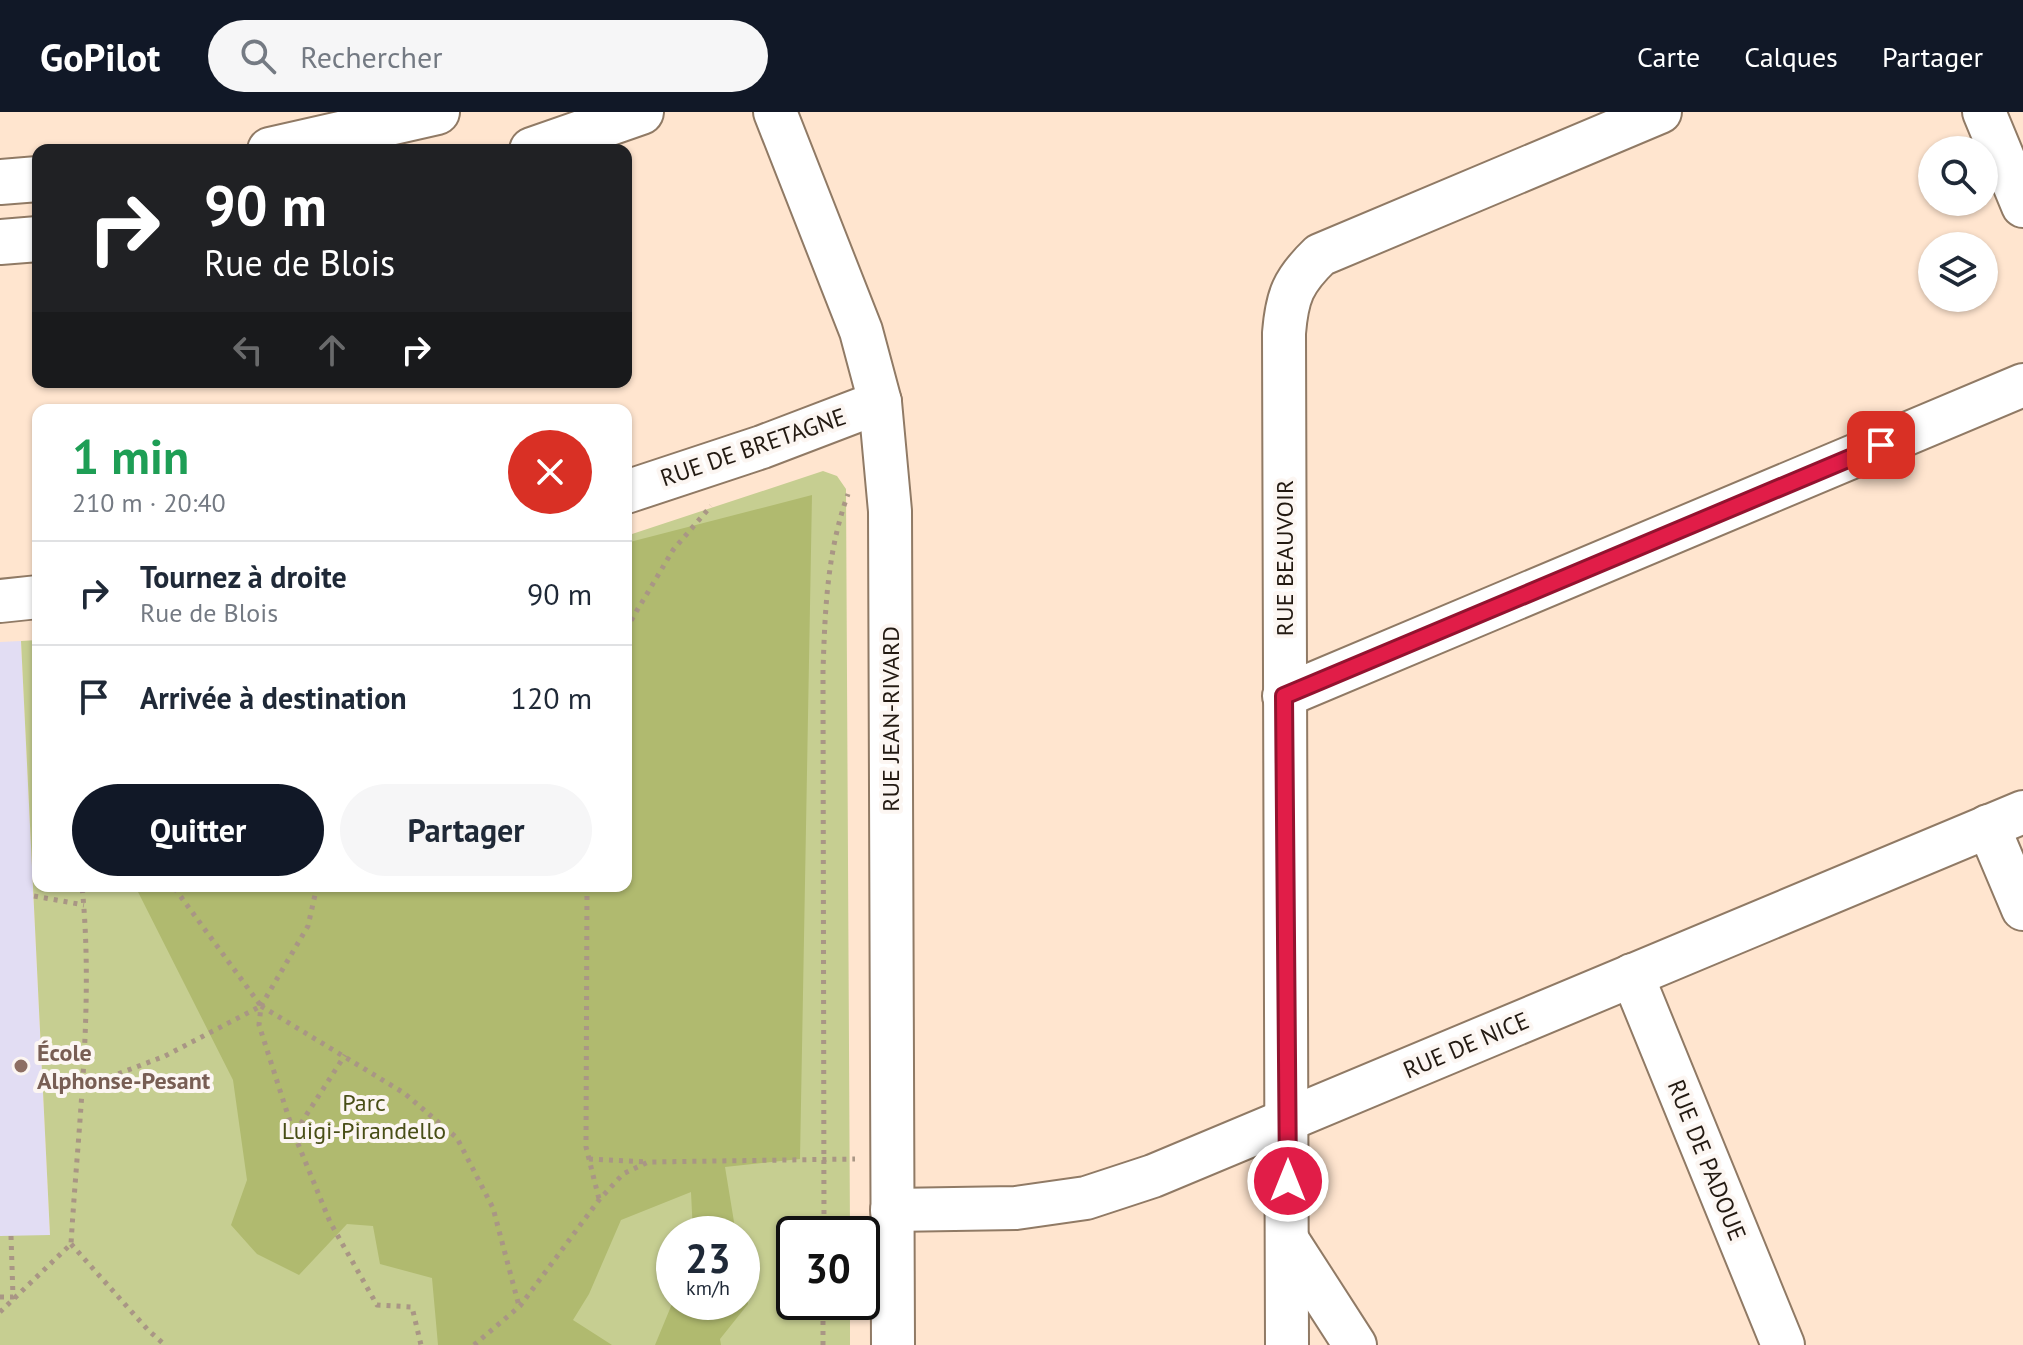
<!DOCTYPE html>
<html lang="fr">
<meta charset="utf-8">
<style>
body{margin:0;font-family:"PT Sans",sans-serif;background:#f6f6f7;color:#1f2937;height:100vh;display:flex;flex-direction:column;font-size:30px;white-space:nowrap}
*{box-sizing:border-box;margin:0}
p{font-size:26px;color:#747a83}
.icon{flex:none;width:44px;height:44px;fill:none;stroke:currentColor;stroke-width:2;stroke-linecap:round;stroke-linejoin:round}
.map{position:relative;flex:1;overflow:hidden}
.drawer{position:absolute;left:32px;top:292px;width:600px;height:488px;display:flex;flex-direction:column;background:#fff;border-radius:16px;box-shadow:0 2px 6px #0004}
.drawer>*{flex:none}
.hud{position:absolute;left:32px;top:32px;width:600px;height:244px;border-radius:16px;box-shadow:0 2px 6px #0004;background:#202124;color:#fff;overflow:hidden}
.fabs{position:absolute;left:1918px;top:24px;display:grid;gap:16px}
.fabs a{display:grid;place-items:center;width:80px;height:80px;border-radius:50%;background:#fff;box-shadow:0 2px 6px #0004;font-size:40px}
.speed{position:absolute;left:656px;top:1104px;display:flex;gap:16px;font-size:40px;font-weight:700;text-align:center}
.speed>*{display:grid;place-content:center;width:104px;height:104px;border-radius:50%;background:#fff;box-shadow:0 2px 6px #0004;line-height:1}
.speed small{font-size:20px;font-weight:400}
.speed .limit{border:4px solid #111;border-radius:12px;background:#fff;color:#111}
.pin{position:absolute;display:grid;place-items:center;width:68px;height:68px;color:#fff;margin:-34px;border-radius:16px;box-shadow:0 4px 12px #0006}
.me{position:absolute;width:88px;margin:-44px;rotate:0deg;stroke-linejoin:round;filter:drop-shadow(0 0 6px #0008)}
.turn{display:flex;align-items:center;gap:28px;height:168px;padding:0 40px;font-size:36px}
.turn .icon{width:104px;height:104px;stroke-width:2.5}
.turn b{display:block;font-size:56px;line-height:68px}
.lanes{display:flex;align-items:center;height:76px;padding:0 40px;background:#0003;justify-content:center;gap:40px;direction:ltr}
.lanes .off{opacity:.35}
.round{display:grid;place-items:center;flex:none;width:84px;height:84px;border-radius:42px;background:#f6f6f7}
.overview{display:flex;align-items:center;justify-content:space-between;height:136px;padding:0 40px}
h1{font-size:48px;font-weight:700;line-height:60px;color:#1e9e55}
.cta{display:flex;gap:16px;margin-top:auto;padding:16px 40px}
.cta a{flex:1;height:92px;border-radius:48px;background:#111827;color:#fff;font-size:32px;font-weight:700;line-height:92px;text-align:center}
.cta a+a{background:#f6f6f7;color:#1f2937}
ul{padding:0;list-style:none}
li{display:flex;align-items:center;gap:24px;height:104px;padding:0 40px;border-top:2px solid #e0e1e3}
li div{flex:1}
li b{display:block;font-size:30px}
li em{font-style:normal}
header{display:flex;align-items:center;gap:48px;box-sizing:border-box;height:112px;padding:0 40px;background:#111827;color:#fff}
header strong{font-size:38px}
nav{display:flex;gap:44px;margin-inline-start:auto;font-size:28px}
.search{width:560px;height:72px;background:#f6f6f7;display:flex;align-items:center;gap:20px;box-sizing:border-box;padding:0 28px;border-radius:44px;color:#747a83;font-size:30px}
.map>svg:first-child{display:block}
.education{fill:#e2ddf3}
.green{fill:#c6ce91;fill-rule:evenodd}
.forest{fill:#b0ba6f}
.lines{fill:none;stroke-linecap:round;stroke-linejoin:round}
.street-casing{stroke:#907a65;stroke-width:46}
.secondary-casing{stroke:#907a65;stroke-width:48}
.path{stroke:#a99685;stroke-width:5;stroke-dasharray:4 6;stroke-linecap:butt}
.street{stroke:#fff;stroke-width:42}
.secondary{stroke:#fff;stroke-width:44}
.route-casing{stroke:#92132f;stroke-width:20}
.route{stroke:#e11d48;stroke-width:14}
.education-dot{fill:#8d6e63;stroke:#fcf6f2;stroke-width:3}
.labels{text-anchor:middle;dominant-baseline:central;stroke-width:8;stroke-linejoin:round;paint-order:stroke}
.street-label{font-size:24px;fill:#231a12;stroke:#fcf6f2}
.education-label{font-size:24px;font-weight:bold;fill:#785e54;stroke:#fcf6f2;text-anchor:start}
.park-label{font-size:24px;fill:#484e16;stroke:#fcf6f2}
</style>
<header>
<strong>GoPilot</strong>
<div class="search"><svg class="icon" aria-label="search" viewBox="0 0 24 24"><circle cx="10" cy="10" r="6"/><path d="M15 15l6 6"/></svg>Rechercher</div>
<nav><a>Carte</a><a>Calques</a><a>Partager</a></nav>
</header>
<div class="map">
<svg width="2023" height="1233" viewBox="0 0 2023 1233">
<rect width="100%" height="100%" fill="#ffe5cf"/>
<!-- education -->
<path class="education" d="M21,529L50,1124H0V530Z"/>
<!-- green -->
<path class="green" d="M823,359L837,364L846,377L850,1122H794V1190H850V1233H0V1124L50,1123L21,529L38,528V774H626V424ZM674,1122H742V1190H674Z"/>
<!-- forest -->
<g class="forest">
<path d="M812,383L800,1047L725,1055L736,1122H693L691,1080L621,1108L589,1182L573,1208L612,1233H438L432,1166L380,1152L373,1114L347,1112L299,1163L257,1142L231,1113L247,1068L233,968L135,774H626V431Z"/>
<path d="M742,1157L748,1192L720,1227L721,1233H655L674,1187V1190H742Z"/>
</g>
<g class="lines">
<!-- street casing -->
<g class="street-casing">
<g id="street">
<path d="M775,0L861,219L880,290L890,399L893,1233"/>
<path d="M1984,0L2023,94"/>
<path d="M626,380L762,335L880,290"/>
<path d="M0,489L38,485"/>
<path d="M1284,584L2023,273"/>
<path d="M1988,714L2023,797"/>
<path d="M1632,863L1783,1233"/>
<path d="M892,1098L1016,1096L1086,1086L1153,1064L2023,700"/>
<path d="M1288,1129L1355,1233"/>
<path d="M1287,1233L1284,221C1287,184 1293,169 1320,143L1660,0"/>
</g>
</g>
<!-- secondary casing -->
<g class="secondary-casing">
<g id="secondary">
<path d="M270,38L437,0"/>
<path d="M532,38L641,0"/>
<path d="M0,70L38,67"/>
<path d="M0,130L38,127"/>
</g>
</g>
<!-- path -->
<g class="path">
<path d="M626,517L673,438L711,394"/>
<path d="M317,774L308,814L261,894L259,913L294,1022L345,943"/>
<path d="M587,774L586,1035L599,1087"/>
<path d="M34,784L84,793"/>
<path d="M261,894L404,981L457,1026L493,1096L519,1194"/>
<path d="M81,976L165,944L261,894L173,774"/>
<path d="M294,1022L330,1110L377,1193L412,1195L421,1233"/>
<path d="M589,1047L647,1050"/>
<path d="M824,1122L823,559C825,498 827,440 848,382"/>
<path d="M71,1132L148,1218L165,1233"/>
<path d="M0,1185H13L11,1124"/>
<path d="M0,1200L71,1132C78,1014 94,893 82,774"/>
<path d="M474,1233L520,1194L599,1088L623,1062L648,1050L855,1047"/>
<path d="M823,1233V1190"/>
</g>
<!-- street -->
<use href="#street" class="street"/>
<!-- secondary -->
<use href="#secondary" class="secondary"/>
</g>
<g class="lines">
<!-- route casing -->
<g class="route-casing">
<path id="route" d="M1288,1069L1284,584L1881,333"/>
</g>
<!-- route -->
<use href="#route" class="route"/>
</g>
<!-- markers -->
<circle class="education-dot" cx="21" cy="954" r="8"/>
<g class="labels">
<!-- street labels -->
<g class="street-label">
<text transform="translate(753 335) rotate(-19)">RUE DE BRETAGNE</text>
<text transform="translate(1284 446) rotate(-90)">RUE BEAUVOIR</text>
<text transform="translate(890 607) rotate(-90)">RUE JEAN-RIVARD</text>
<text transform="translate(1466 933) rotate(-23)">RUE DE NICE</text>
<text transform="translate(1707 1048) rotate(68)">RUE DE PADOUE</text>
</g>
<!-- education labels -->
<g class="education-label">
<text x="37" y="940">École<tspan x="37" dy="28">Alphonse-Pesant</tspan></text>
</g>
<!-- park labels -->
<g class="park-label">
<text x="364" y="990">Parc<tspan x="364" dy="28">Luigi-Pirandello</tspan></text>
</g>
</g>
</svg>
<div class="fabs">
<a><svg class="icon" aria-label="search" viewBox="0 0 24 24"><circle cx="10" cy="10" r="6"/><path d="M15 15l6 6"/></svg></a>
<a><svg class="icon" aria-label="layers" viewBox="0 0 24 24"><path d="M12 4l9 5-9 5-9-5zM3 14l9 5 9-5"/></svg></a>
</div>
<div class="speed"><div>23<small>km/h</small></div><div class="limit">30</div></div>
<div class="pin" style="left:1881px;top:333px;background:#d93025"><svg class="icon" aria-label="arrive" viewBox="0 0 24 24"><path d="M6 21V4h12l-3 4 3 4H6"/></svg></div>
<svg class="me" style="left:1288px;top:1069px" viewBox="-20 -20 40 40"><circle r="17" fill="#e11d48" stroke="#fff" stroke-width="3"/><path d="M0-11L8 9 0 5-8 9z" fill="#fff"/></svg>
<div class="hud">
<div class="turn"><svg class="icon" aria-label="right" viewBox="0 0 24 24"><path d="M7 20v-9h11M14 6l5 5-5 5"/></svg><div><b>90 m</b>Rue de Blois</div></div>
<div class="lanes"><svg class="icon off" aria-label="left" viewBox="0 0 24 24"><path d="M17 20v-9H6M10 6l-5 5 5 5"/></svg><svg class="icon off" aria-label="ahead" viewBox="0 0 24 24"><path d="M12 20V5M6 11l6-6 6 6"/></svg><svg class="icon" aria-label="right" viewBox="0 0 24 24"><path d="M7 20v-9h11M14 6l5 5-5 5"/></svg></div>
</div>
<section class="drawer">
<div class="overview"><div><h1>1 min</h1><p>210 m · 20:40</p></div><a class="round" style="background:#d93025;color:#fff"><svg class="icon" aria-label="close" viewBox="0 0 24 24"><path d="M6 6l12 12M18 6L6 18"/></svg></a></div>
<ul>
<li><svg class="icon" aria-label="right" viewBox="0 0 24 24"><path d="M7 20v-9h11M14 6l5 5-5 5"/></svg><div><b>Tournez à droite</b><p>Rue de Blois</p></div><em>90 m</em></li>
<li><svg class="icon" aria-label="arrive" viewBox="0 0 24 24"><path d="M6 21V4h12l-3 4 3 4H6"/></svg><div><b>Arrivée à destination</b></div><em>120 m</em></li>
</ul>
<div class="cta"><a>Quitter</a><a>Partager</a></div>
</section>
</div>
